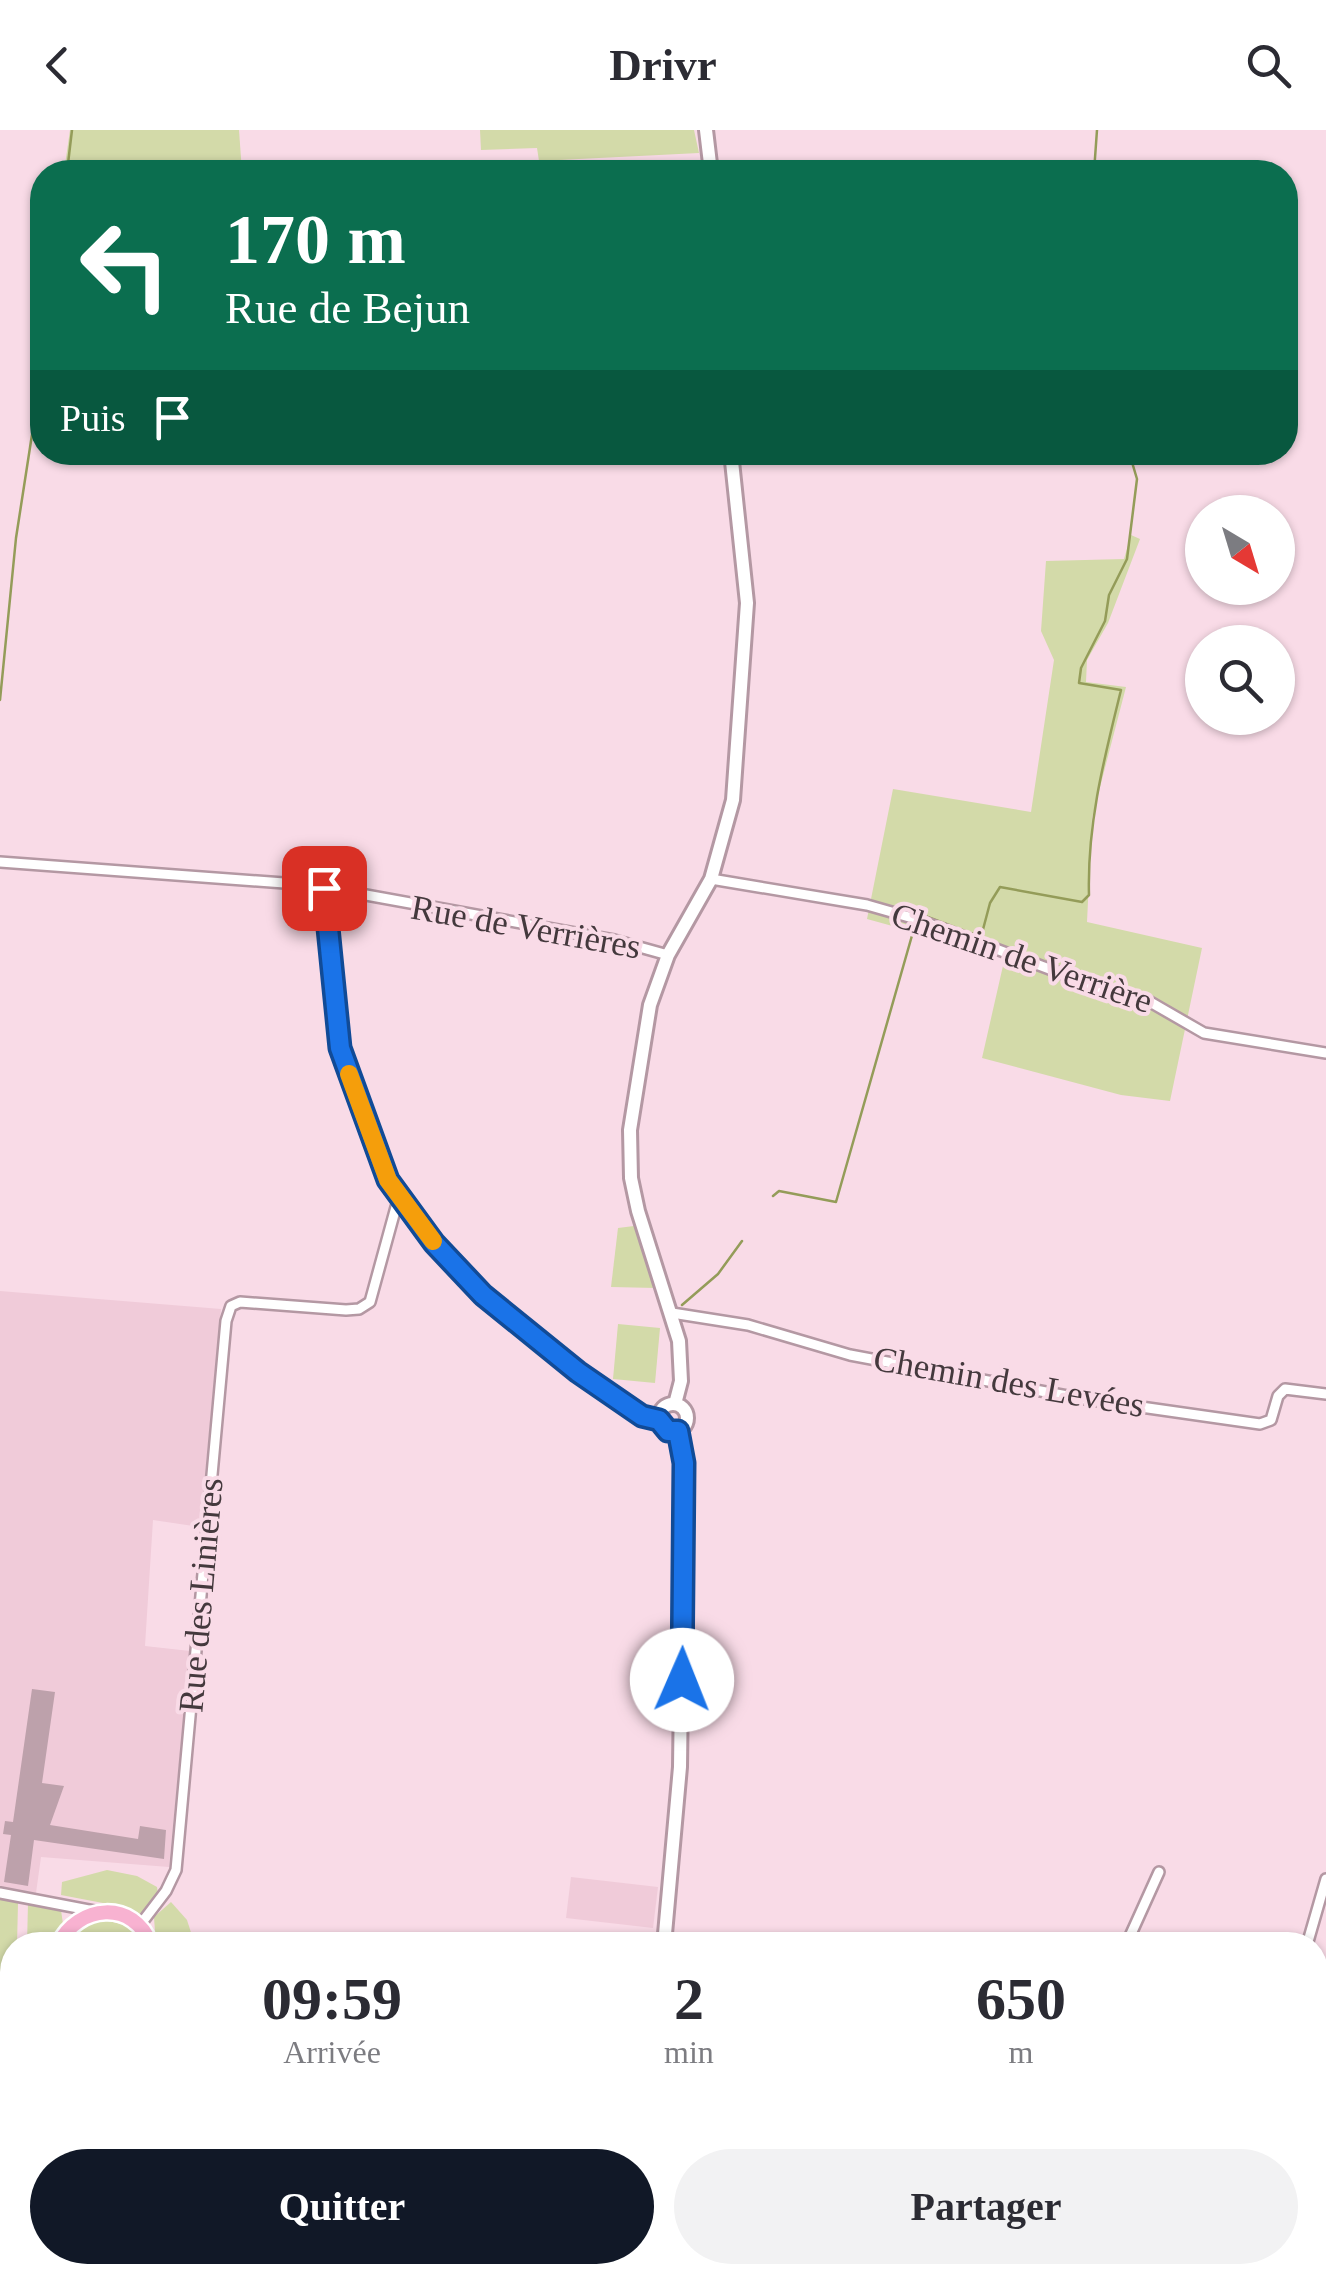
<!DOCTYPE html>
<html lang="fr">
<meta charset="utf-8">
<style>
body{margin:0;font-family:Georgia,serif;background:#f2f2f3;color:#2b2b33;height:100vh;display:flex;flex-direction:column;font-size:38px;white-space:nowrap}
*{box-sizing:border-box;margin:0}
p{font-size:32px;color:#7c7c81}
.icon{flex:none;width:55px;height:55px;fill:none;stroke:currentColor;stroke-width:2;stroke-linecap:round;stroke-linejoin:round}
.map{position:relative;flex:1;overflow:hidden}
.details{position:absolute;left:0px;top:1802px;width:1328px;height:352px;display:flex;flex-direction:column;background:#fff;border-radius:40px 40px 0 0;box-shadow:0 2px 8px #0004}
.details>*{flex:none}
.top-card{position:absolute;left:30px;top:30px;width:1268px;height:305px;border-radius:40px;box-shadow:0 2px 8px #0004;background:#0b6e4f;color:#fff;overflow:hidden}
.needle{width:65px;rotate:142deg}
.tools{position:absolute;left:1185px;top:365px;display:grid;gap:20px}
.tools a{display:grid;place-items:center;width:110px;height:110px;border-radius:50%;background:#fff;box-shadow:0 2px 8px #0004;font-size:50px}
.pin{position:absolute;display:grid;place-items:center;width:85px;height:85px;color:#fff;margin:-42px;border-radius:20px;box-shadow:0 5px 15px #0006}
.me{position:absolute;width:110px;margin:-55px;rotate:1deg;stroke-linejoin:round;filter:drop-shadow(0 0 8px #0008)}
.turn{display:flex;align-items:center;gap:35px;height:210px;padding:0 30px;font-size:45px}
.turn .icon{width:130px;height:130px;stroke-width:2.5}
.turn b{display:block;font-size:70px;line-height:85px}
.then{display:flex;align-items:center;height:95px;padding:0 30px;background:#0003;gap:20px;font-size:38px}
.eta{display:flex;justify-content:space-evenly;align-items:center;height:170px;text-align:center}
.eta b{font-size:60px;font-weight:700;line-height:70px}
.action{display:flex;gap:20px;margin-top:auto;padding:20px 30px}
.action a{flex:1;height:115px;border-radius:60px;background:#111827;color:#fff;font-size:40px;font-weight:700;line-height:115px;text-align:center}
.action a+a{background:#f2f2f3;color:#2b2b33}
header{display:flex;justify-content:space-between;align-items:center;height:130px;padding:0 30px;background:#fff;font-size:45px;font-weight:700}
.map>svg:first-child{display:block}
.built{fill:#f0cbd9}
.green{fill:#d3daa9}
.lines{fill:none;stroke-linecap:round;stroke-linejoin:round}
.stream{stroke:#949c59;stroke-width:2.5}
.building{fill:#bda1ab}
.street-casing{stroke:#b498a3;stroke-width:14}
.secondary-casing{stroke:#b498a3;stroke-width:18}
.primary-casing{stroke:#fff;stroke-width:19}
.street{stroke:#fff;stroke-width:9}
.secondary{stroke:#fff;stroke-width:12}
.primary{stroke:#f8b2d1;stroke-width:14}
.route-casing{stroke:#114b97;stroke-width:25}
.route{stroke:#1a73e8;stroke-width:18}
.slow{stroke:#f59e0b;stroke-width:18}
.labels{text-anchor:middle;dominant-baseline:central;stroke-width:8;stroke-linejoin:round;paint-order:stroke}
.street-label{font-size:35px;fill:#44393d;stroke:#f9dbe7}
</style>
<header><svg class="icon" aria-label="back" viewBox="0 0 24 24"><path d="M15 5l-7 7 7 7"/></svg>Drivr<svg class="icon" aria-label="search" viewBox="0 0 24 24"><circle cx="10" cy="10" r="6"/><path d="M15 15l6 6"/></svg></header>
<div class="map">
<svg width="1326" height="2153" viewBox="0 0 1326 2153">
<rect width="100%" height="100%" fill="#f9dbe7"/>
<!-- built -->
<g class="built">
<path d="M0,1161L221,1179L200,1397L153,1390L145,1516L190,1521L169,1737L41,1727L36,1763L0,1757Z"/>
<path d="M571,1747L658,1757L653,1798L566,1788Z"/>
</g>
<!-- green -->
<g class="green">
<path d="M70,0H239L242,42H64Z"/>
<path d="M480,0H694L699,23L539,31L537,18L481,20Z"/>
<path d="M1131,405L1140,409L1108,493L1087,530L1086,552L1126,557L1092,688L1087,792L1202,818L1170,971L1121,965L982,928L1005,827L867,789L893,659L1031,682L1054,530L1041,501L1046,431L1124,429Z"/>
<path d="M634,1096L656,1158L611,1157L618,1098Z"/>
<path d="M618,1194L660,1198L655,1253L613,1249Z"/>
<path d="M107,1740L137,1746L157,1757L158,1764L140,1784L129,1778L61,1765L62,1752Z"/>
<path d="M0,1769L18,1773L17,1815H12V1981L0,1979Z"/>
<path d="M171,1772L187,1790L195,1815H172L155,1802L154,1787Z"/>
<path d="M28,1773L61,1780L63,1794L53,1815H27Z"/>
<path d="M101,1789L129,1796L144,1815H67L76,1802Z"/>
<path d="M1326,2028V2153H1286L1296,2143L1315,2142V2070Z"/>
</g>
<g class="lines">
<!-- stream -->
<g class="stream">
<path d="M67,42L72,0"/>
<path d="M1094,42L1097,0"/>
<path d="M0,570L16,408L42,240"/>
<path d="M917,783L981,807L990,773L1000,757L1082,772L1089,765C1087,694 1104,629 1121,560L1079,553L1081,538L1105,491L1109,465L1127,429L1137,349L1129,322"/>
<path d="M773,1066L779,1061L836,1072L915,795"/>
<path d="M682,1175L718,1144L742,1111"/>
</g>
</g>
<!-- building -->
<path class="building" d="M32,1559L55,1562L42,1653L64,1656L50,1695L138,1709L140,1696L166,1700L164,1729L34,1710L28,1756L4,1752L11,1705L3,1704L5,1691L13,1692Z"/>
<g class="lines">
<!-- street casing -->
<g class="street-casing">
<g id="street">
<path d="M0,732L311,755L614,810L668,825"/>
<path d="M711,749L867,775L916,789L1108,861L1145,869L1204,903L1326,923"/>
<path d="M324,757L340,918L388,1050L434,1113L483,1165L577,1242L642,1286L659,1290"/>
<path d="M672,1183L748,1195L850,1225L1078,1268L1260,1294L1271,1290L1278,1266L1285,1259L1326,1264"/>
<path d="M0,1763L94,1781"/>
<path d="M140,1795L166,1761L176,1740L226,1191L231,1176L240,1172L346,1180L359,1179L370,1172L396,1077L402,1071"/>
<path d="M1126,1815L1159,1742"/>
<path d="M1307,1815L1326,1749"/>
<path d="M0,2123L12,2124"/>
<path d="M110,2142L139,2153"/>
<path d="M1218,2153L1222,2142"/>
</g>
</g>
<!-- secondary casing -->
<g class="secondary-casing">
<g id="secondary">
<path d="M706,0L711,42"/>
<circle cx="673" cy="1288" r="14"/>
<path d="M675,1274L681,1251L679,1211L638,1081L631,1048L630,1000L650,875L668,825L711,749L733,670L747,473L731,322"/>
<path d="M664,1815L680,1637L684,1333L677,1301"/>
<path d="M652,2142L653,2153"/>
</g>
</g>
<!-- primary casing -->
<g class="primary-casing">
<g id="primary">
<path d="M58,1815C78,1774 134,1769 151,1815"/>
<path d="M1315,1961L1326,1915"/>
<path d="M511,2142L517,2153"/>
<path d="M66,2153V2142"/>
<path d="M1260,2153L1264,2142"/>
</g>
</g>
<!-- street -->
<use href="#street" class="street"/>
<!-- secondary -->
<use href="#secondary" class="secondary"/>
<!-- primary -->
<use href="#primary" class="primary"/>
</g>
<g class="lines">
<!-- route casing -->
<g class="route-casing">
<path id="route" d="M324,758L340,918L388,1050L434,1113L483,1165L578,1242L642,1286L659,1290L668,1301H678L684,1333L682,1550"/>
</g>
<!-- route -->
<use href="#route" class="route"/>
<!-- slow -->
<path class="slow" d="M349,944L388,1050L433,1111"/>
</g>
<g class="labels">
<!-- street labels -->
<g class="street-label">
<text transform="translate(526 797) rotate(10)">Rue de Verrières</text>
<text transform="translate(1022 828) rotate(19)">Chemin de Verrière</text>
<text transform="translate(1009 1252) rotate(10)">Chemin des Levées</text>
<text transform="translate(201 1465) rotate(-85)">Rue des Linières</text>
</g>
</g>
</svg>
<div class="tools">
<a><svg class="needle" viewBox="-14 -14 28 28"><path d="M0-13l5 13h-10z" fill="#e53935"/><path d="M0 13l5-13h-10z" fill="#7c7c81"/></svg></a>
<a><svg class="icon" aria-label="search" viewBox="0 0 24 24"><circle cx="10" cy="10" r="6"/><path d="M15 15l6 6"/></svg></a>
</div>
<div class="pin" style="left:324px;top:758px;background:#d93025"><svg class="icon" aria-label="arrive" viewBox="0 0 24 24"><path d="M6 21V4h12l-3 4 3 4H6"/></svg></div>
<svg class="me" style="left:682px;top:1550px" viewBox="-20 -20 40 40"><circle r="19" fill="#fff"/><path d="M0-13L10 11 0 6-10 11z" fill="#1a73e8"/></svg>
<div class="top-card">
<div class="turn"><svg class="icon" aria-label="left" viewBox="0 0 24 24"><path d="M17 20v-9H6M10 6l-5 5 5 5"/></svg><div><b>170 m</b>Rue de Bejun</div></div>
<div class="then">Puis<svg class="icon" aria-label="arrive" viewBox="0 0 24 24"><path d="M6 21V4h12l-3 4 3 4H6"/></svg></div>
</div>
<section class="details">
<div class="eta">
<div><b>09:59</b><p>Arrivée</p></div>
<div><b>2</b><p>min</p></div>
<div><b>650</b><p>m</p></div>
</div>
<div class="action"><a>Quitter</a><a>Partager</a></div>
</section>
</div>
